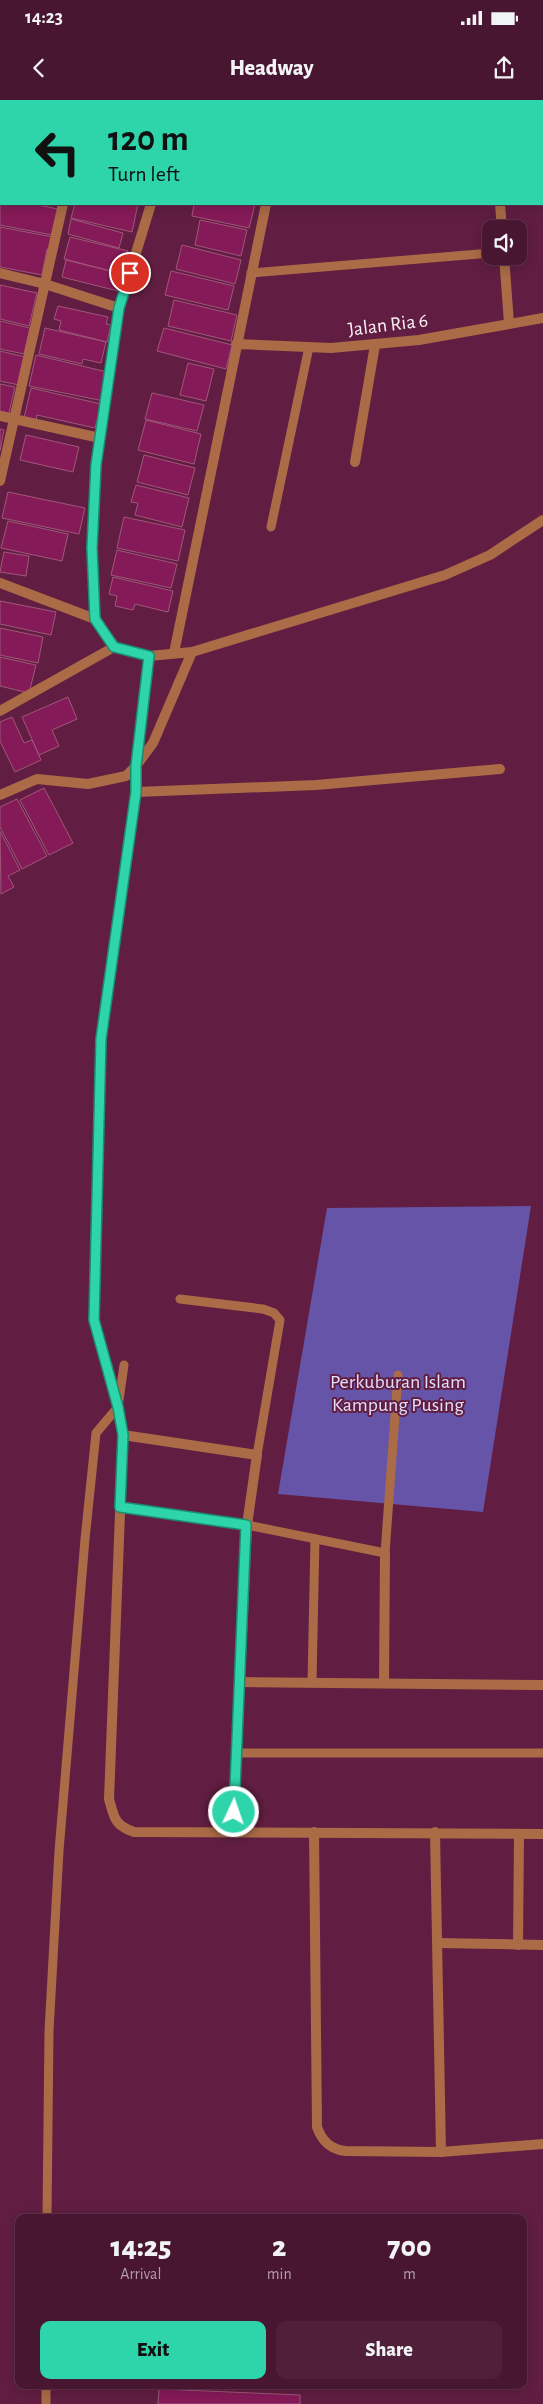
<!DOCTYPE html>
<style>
body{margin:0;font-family:"Alegreya Sans",sans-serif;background:#501f3a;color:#f1f3f6;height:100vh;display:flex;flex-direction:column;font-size:19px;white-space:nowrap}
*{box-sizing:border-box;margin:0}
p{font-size:16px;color:#b19fac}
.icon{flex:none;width:28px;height:28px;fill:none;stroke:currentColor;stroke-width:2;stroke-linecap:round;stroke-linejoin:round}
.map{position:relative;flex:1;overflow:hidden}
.side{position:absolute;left:15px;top:2114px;width:512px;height:175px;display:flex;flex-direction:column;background:#491632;border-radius:10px;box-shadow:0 2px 12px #0003,0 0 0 1px #61354d}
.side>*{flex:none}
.hud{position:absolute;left:0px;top:0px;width:544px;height:105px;box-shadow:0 2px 12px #0003,0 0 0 1px #61354d;background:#2ed4aa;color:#111;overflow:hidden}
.buttons{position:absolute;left:482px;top:120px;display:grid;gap:10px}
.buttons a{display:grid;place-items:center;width:45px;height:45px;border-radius:10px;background:#491632;box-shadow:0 2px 12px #0003,0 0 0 1px #61354d;font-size:25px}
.pin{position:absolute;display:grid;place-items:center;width:42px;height:42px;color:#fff;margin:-21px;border:2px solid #fff;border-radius:50%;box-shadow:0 1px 5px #0007}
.me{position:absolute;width:55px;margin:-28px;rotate:3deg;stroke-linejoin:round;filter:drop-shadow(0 0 4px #0008)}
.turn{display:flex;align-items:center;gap:18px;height:105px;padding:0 25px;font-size:22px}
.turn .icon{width:65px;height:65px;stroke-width:2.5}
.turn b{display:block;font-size:35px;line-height:42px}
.eta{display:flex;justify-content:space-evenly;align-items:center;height:85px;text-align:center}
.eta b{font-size:30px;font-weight:800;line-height:35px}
.primary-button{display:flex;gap:10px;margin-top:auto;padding:10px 25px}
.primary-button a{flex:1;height:58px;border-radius:10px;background:#2ed4aa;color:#111;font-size:20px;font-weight:800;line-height:58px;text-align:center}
.primary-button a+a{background:#501f3a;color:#f1f3f6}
.status{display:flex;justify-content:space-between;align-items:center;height:35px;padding:0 25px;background:#491632;direction:ltr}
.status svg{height:14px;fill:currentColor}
header{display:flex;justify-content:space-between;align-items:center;height:65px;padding:0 25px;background:#491632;font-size:22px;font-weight:800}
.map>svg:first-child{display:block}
.green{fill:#6654a8}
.building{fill:#851a58;stroke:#a0577a}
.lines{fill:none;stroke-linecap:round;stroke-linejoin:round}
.lane{stroke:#aa6b46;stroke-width:9}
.street{stroke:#aa6b46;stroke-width:10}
.route-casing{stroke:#1e8a6e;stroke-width:12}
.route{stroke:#2ed4aa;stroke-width:9}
.labels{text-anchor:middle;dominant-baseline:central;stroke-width:4;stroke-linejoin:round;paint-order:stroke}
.street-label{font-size:20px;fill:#faf1f4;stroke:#611e42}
.park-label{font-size:20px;fill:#e2dffa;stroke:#611e42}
</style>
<div class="status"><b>14:23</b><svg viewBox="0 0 49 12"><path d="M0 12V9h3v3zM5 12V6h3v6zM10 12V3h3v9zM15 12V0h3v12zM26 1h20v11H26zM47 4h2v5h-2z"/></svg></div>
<header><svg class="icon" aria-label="back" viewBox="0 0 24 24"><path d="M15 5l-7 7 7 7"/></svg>Headway<svg class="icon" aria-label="share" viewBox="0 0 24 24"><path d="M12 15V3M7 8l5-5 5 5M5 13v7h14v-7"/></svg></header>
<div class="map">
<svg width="543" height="2304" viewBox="0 0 543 2304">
<rect width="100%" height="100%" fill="#611e42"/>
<!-- green -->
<path class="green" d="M531,1106L483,1412L278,1394L327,1108Z"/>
<!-- building -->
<g class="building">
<path d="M20,0H83L20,1Z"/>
<path d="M224,0H269L274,1H224Z"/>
<path d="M0,97L1,104H33L58,109L52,135L0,125Z"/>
<path d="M75,104H138L132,132L71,118Z"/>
<path d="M194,104H255L249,128L192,116Z"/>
<path d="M71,119L123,133L119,148L68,134Z"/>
<path d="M200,120L247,130L241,156L195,145Z"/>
<path d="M0,127L53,137L50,150L47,149L42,175L0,167Z"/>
<path d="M70,137L128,151L123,174L64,159Z"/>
<path d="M182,145L241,160L235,184L176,169Z"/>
<path d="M66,160L122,174L118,191L62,177Z"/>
<path d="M171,171L234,186L228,210L165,195Z"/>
<path d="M0,185L37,193L29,226L0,219Z"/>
<path d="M174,200L237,215L231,241L168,226Z"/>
<path d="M58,206L108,217L106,224L111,225L107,242L59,230L61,221L54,219Z"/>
<path d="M0,221L30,228L24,254L0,249Z"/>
<path d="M45,228L106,242L101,263L83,259L82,264L39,254Z"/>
<path d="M164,228L232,245L226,269L157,251Z"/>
<path d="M0,251L25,257L19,285L0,281Z"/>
<path d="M36,255L107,272L104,301L29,286Z"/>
<path d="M188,263L214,269L206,301L180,295Z"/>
<path d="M0,284L15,287L9,313L0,311Z"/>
<path d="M31,288L101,304L95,328L37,315L36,321L24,318Z"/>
<path d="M152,293L204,305L197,331L145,319Z"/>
<path d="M146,320L201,334L194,364L138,350Z"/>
<path d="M0,329L4,330L0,351Z"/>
<path d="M26,335L79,347L73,372L20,360Z"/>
<path d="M144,355L195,368L188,395L137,382Z"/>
<path d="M136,385L189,398L182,427L135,415L138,403L131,402Z"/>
<path d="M8,392L85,408L79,434L2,418Z"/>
<path d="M124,417L185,430L178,461L117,448Z"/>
<path d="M8,421L68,434L62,461L1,448Z"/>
<path d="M117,450L177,464L171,488L111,475Z"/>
<path d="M4,452L29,456L26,476L0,472Z"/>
<path d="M113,477L173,491L168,512L135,504L133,510L115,506L117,496L109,494Z"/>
<path d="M0,501L56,512L51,535L0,524Z"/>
<path d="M0,528L43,537L38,563L0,555Z"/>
<path d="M0,557L36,565L29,593L0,586Z"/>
<path d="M68,597L77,619L52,630L59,646L39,655L22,617Z"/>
<path d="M12,617L24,643L32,640L41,660L15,672L0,641V622Z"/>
<path d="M44,688L73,743L49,755L20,700Z"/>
<path d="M17,699L47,756L22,769L0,727V707Z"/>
<path d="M0,731L20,770L8,776L14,787L1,794Z"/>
<path d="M159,2289L300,2295V2304H158Z"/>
</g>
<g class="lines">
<!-- lane -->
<g class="lane">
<path d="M251,173L491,153"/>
<path d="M271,427L309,247"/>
<path d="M180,1199L263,1209L274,1213L280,1220L257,1355"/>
<path d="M120,1407L247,1425L385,1453L398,1275"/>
<path d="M312,1582L315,1439"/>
<path d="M237,1653H543"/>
<path d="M47,2118L49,1931L59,1751L85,1439L96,1333L118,1307L124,1265"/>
<path d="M46,2304V2285"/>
</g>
<!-- street -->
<g class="street">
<path d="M154,0L159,1"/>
<path d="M490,0V1"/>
<path d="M85,1V0"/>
<path d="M182,1V0"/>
<path d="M286,1L287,0"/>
<path d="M500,104L502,129"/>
<path d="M504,156L509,223"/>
<path d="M0,173L45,184L119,208"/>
<path d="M236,244L331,248L419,240L543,218"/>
<path d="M0,316L100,338"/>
<path d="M355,362L375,245"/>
<path d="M0,381L63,104"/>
<path d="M0,483L95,519"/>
<path d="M114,547L95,519L92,448L96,365L119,208L151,104"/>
<path d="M174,553L266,104"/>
<path d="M0,611L114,547L149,556L192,552L445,475L490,455L543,420"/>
<path d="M136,692L316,685L500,669"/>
<path d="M0,695L37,679L88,684L126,676L136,666L153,643L192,552"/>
<path d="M123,1335L118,1307L94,1220L101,939L136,692V666L149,556"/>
<path d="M240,1582L543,1585"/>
<path d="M384,1583L385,1453"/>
<path d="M233,1732L247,1425L257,1355L123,1335L109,1699C114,1717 114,1725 134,1732L543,1734"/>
<path d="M314,1732L317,2027C322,2041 330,2049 345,2051L441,2052L543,2044"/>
<path d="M435,1732L441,2052"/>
<path d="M438,1843L543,1845"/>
<path d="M518,1845L519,1734"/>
</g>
</g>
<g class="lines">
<!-- route casing -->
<g class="route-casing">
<path id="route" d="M130,173L119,208L96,365L92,448L95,519L114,547L149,556L136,666V692L101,939L94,1220L118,1307L123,1335L120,1407L246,1425L234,1712"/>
</g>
<!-- route -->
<use href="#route" class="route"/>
</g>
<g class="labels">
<!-- street labels -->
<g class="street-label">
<text transform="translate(388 225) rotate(-7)">Jalan Ria 6</text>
</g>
<!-- park labels -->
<g class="park-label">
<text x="398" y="1282">Perkuburan Islam<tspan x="398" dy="23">Kampung Pusing</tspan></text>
</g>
</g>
</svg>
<div class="buttons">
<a><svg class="icon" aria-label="sound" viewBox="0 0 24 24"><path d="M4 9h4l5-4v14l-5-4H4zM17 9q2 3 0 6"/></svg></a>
</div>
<div class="pin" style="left:130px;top:173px;background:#d93025"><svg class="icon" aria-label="arrive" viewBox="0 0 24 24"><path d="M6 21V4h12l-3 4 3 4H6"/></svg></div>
<svg class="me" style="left:234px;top:1712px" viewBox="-20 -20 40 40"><circle r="17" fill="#2ed4aa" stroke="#fff" stroke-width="3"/><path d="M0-11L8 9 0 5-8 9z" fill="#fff"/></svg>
<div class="hud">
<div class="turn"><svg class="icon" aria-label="left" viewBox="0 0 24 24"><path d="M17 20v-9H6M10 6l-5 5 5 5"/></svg><div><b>120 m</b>Turn left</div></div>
</div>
<section class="side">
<div class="eta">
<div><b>14:25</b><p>Arrival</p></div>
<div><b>2</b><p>min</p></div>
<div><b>700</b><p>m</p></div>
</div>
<div class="primary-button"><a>Exit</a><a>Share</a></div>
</section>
</div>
